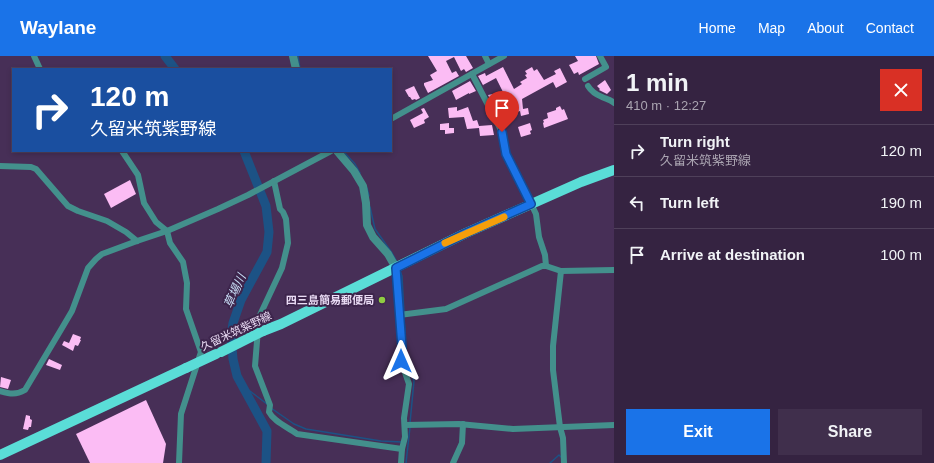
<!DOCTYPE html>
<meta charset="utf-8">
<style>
body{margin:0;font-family:Arial,"Noto Sans JP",sans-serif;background:#402f4c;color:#f1f3f6;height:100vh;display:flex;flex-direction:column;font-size:15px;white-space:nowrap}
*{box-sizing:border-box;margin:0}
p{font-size:13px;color:#aaa4b1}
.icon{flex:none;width:22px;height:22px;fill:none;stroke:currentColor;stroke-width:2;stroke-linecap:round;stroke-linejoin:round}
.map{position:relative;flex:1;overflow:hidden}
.panel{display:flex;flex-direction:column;background:#352341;width:320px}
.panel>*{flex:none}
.top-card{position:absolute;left:12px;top:12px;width:380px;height:84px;border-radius:0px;box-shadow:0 2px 6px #0003,0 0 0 1px #4f405a;background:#1a4fa0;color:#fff;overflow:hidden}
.pin{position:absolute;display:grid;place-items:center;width:34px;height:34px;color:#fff;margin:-41px -17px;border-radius:50% 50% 50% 0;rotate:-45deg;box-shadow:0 0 4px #0007}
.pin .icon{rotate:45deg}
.me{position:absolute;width:44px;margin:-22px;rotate:0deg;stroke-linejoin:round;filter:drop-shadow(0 0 3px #0008)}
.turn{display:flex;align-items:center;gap:14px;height:84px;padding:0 12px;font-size:18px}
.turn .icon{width:52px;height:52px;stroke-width:2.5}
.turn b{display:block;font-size:28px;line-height:34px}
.round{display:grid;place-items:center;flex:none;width:42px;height:42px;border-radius:0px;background:#402f4c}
.overview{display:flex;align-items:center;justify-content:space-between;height:68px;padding:0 12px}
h1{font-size:24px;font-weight:700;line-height:30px}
.action{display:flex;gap:8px;margin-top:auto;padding:8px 12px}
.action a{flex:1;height:46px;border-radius:0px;background:#1a73e8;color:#fff;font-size:16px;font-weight:700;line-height:46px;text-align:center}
.action a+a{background:#402f4c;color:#f1f3f6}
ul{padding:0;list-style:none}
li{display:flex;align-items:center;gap:12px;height:52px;padding:0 12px;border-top:1px solid #4f405a}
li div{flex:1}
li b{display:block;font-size:15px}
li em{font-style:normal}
header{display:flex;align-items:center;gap:24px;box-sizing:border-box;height:56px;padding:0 20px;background:#1a73e8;color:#fff}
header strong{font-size:19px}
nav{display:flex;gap:22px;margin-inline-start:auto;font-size:14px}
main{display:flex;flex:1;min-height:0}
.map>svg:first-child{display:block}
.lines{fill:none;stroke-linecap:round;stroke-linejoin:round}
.stream{stroke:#1c5285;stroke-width:1.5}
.river{stroke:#1c5285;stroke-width:9}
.building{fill:#fbbcf4}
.minor{stroke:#43908c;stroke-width:6}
.tertiary{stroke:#43908c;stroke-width:8}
.primary{stroke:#5addd7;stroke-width:10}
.primary-bridge{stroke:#5addd7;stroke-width:10}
.route-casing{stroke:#114b97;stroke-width:10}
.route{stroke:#1a73e8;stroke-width:7}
.slow{stroke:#f59e0b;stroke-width:7}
.poi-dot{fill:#8fcd42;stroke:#3d254c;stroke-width:1.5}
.labels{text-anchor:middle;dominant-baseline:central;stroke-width:4;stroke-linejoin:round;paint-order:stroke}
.poi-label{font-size:11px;font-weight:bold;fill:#eadcf5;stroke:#3d254c;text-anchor:end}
.street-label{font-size:11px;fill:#eadcf5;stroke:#3d254c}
.water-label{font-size:12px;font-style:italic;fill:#cadff7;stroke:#3d254c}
</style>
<header>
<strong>Waylane</strong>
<nav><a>Home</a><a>Map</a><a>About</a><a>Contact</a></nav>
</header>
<main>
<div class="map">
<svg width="614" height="407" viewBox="0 0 614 407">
<rect width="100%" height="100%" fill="#472f57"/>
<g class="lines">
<!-- stream -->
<g class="stream">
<path d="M298,0L300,13"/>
<path d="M343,95L355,108L360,117"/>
<path d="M367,132L369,140"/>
<path d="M370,151L375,173L392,197L397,206"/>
<path d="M400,215L402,220L404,257"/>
<path d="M404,261L405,281"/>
<path d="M406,291V302L414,325L410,367"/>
<path d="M242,329L267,348"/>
<path d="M271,352L294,368L306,373L381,385L402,386"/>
<path d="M406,407L410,371"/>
<path d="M550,407L559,399L561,401"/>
</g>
<!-- river -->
<g class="river">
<path d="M165,0L175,13"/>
<path d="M244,95L266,150L269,176L267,196L241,244L233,267L231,280L233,303L237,320L267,375L266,407"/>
</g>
</g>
<!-- building -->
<g class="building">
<path d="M428,0H466L473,12L466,16L464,13L461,15L454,1L446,5L452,17L456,15L459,20L428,37L424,29V27L433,24L430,19L437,15Z"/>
<path d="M575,0H596L599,8L579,19L578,16L574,18L569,9L578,5Z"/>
<path d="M503,11L514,33L522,28L520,26L527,22L525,19L527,18L525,15L532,11L534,15L537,13L544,24L556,18L554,15L560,12L567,26L556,32L553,26L522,43L523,53L528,52L529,58L521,60L520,55L517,56L513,40L503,43L508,61H509L511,66L504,68L498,46L492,47L488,39L503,36L496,22L483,29L484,31L478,20L485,17L486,20Z"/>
<path d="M605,24L611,34L607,38L599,34L600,33L597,30Z"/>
<path d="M470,25L476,35L469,38V37L456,44L452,35Z"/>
<path d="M414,30L420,42L416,44L415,43L412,44L410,41H409L405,34Z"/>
<path d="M560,50L562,54L564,53L568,63L544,72L543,67L544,66L543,64L548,62L547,57L556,54V52Z"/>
<path d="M457,51V55L468,51L473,65L477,64L479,70L492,69L494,79L480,80L479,72L467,73L464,61L449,62L448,52Z"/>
<path d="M424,52L429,61L424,64L425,67L414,72L410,64L423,57L421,53Z"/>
<path d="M449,67V72H454V77L445,78V74H440V68Z"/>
<path d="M530,67L532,74L530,75L531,78L521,81L518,71Z"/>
<path d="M130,124L136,138L111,152L104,138Z"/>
<path d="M73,278L81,281L80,284H81L78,290L75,289L73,295L62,289L64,285L69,287Z"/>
<path d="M49,303L62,309L60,314L46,309Z"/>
<path d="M1,321L11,324L8,333L0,331Z"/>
<path d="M146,344L166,388L163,407H90L76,378Z"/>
<path d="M26,359L30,360V363L32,364L31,371H29L28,374L23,373Z"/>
</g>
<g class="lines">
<!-- minor -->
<g class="minor">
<path d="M34,0L40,13"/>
<path d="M485,0L489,8"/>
<path d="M472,18L502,76L506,98L520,125L536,158L539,181L545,199L546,210"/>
<path d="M585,23L606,11L600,0"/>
<path d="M588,30C591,35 597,39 602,41C606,43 610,43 614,47"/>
<path d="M391,63L504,0"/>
<path d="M122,95L138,119L144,147L156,166L167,175L170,187L183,206L187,227L186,253L201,296L181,358L179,407"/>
<path d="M0,110L31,111L36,113L68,150L78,155L107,165L126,176L137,185"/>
<path d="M274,125L280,153L283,156L286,163L288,187L282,212L260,259L258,273L255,310L270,349L269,356C274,366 288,371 297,378L402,393"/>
<path d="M561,215L553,290V314L560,371L563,382L564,407"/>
<path d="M399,259L446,253L542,210H546L561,215L614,214"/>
<path d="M0,335C10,338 16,339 25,334L62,272L72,255L88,212L96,203L102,198L137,185L167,175L218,153L248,139L331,95"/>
<path d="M405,369L459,368L513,373L614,369"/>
<path d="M401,407L402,393L405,381L404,362L409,328L401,305L402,291"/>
<path d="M453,407L462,387L463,368"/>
</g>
<!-- tertiary -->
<g class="tertiary">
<path d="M293,0L296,13"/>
<path d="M337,95L354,115L363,130L366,147L367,169L373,181L388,198L396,212L402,291"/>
</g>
<!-- primary -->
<g class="primary">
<path d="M263,275L281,268L466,177L581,126L614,114"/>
<path d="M0,399L186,312"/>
</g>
<!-- primary-bridge -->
<g class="primary-bridge">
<path d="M221,296L263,275"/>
<path d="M186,312L216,298"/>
</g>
</g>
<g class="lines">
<!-- route casing -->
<g class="route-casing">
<path id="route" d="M401,305L402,291L396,212L466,177L531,148L506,98L502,76"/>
</g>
<!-- route -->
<use href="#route" class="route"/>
<!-- slow -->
<path class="slow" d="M445,187L504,161"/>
</g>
<!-- markers -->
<circle class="poi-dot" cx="382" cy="244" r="4"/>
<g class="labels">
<!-- poi labels -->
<g class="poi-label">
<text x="374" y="244">四三島簡易郵便局</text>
</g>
<!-- street labels -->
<g class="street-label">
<text transform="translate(236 275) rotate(-25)">久留米筑紫野線</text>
</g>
<!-- water labels -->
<g class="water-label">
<text transform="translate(235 235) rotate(-66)">草場川</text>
</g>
</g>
</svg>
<div class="pin" style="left:502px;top:76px;background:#d93025"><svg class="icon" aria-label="arrive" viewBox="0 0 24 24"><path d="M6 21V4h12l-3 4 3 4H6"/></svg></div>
<svg class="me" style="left:401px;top:305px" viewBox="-20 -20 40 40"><path d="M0-17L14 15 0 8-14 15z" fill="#1a73e8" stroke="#fff" stroke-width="4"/></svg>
<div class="top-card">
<div class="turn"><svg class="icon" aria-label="right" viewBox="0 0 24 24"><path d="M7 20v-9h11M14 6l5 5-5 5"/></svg><div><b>120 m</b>久留米筑紫野線</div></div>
</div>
</div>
<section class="panel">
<div class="overview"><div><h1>1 min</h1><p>410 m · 12:27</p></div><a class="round" style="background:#d93025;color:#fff"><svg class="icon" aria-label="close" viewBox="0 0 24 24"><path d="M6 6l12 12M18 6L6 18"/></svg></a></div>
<ul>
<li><svg class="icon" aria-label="right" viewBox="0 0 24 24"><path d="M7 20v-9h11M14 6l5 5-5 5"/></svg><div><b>Turn right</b><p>久留米筑紫野線</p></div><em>120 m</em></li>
<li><svg class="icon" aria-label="left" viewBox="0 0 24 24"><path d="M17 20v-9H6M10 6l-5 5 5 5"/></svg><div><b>Turn left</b></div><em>190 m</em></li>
<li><svg class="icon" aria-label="arrive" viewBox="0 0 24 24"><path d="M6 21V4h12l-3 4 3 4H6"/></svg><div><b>Arrive at destination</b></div><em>100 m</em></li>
</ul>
<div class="action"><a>Exit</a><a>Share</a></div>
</section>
</main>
